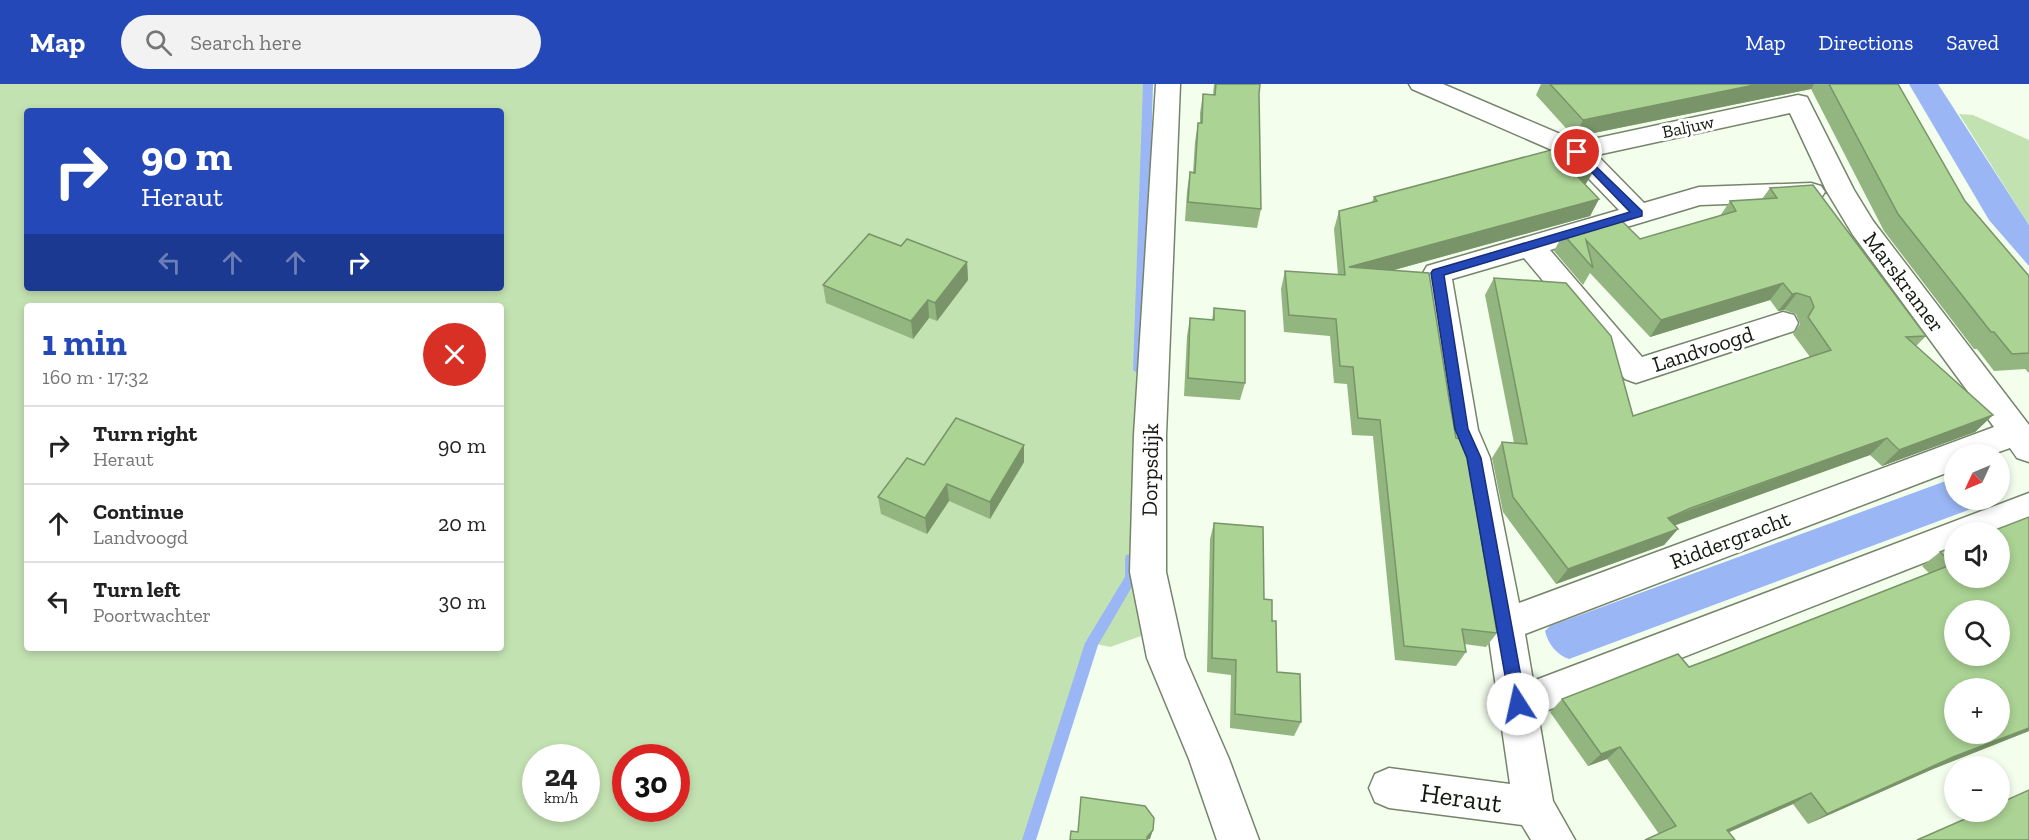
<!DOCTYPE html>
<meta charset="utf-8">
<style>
body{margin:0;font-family:"Zilla Slab",serif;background:#f2f2f2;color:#222;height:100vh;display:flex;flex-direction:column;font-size:22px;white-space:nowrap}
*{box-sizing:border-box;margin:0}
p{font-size:20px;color:#767676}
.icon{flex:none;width:33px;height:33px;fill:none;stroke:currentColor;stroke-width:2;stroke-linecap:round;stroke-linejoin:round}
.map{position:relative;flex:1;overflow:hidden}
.panel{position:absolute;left:24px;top:219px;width:480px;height:348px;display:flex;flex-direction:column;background:#fff;border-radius:6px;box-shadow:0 3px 9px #0003}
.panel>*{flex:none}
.guide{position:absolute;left:24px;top:24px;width:480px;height:183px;border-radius:6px;box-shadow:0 3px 9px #0003;background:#2448b7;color:#fff;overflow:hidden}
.needle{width:39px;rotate:226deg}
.buttons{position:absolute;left:1944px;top:360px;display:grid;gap:12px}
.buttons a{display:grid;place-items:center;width:66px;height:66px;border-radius:50%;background:#fff;box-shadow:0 3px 9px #0003;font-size:30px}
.speed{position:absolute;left:522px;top:660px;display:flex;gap:12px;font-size:30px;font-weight:700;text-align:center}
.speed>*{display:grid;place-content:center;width:78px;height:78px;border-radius:50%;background:#fff;box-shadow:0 3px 9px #0003;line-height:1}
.speed small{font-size:15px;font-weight:400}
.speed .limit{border:9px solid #d22;background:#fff;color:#111}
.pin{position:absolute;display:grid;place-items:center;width:51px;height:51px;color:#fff;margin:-26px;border:3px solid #fff;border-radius:50%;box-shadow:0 2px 6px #0007}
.me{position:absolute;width:66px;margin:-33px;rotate:350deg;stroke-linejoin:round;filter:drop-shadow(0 0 4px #0008)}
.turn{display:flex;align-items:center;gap:21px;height:126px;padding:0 18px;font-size:27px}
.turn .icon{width:78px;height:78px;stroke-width:2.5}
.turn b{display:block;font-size:42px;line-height:51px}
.lanes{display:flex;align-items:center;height:57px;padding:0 18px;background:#0003;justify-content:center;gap:30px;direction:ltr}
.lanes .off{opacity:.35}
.round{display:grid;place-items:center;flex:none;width:63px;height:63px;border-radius:32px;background:#f2f2f2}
.head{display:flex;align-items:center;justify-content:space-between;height:102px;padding:0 18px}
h1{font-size:36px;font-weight:700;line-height:45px;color:#2448b7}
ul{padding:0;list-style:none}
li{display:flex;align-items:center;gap:18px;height:78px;padding:0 18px;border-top:2px solid #e0e0e0}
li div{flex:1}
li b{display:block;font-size:22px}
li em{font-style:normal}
header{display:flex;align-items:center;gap:36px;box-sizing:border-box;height:84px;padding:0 30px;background:#2448b7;color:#fff}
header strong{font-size:28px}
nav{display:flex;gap:33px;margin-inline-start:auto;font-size:21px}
.search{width:420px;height:54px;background:#f2f2f2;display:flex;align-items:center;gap:15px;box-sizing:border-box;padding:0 21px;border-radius:33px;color:#767676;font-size:22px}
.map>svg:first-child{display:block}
.green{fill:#c3e2b1;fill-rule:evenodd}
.water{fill:#9ab6f4}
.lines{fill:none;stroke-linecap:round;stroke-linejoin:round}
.stream{fill:#9ab6f4;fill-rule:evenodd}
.minor-casing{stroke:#75846b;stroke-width:3}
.minor{fill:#fff;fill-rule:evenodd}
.wall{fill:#93b57f}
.shaded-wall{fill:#789468}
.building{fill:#abd394;stroke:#789468;stroke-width:1.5;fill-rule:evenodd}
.route{fill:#2448b7;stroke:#172f77;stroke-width:1.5}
.labels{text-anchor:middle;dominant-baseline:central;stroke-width:6;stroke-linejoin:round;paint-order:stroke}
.far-street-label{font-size:18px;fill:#13190f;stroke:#fff}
.street-label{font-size:22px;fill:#13190f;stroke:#fff}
.near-street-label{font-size:27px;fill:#13190f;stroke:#fff}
</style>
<header>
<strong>Map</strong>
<div class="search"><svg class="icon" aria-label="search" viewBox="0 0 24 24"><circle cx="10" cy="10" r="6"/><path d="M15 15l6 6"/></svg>Search here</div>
<nav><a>Map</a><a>Directions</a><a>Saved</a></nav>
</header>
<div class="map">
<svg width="2029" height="756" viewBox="0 0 2029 756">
<rect width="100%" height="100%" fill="#f3feed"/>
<!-- green -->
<g class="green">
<path d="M0,0H1148L1131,494L1144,551L1110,563L1092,559L1029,756H0ZM27,27H501V204H27ZM27,222H501V564H27ZM536,674H586V724H536ZM626,674H676V724H626Z"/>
<path d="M1959,30L1973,31L2029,56V141Z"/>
</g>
<!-- water -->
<g class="water">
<path d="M1909,0H1938L2029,141V182L1989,136Z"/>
<path d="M1954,394V416H1995L1569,575C1557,571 1548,560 1545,547L1550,542Z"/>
</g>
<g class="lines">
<!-- stream -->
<g class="stream">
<path d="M1143,0H1153L1145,286L1139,290L1133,286Z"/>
<path d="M1131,470L1136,471L1137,475V494L1098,561L1036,756H1022L1085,559L1125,493V475L1126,471Z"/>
</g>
<!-- minor casing -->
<g class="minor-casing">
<g id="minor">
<path d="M1156,0H1180L1166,351V488L1185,574L1229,675L1259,756H1217L1189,675L1147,574L1130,488L1134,351Z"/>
<path d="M1409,0H1443L1579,58L1798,11L1807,13L1854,106L1873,137L2029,341V378L2017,374L2010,364L1993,370H1954V386L1525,550L1533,597L2029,409V438L2000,449L1954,448V467L1538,630L1553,717L1575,756H1531L1522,741L1389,724L1375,718L1369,704L1375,690L1389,684L1510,700L1487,541L1458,374L1446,346L1423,189L1427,182L1619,126L1568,73L1412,5ZM1790,29L1826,106L1853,151L1994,343L1519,519L1490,374L1478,346L1452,195L1524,174L1625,295L1636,299L1794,247L1798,239L1794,231L1783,228L1642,273L1550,166L1700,121L1811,117L1821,114L1825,108L1821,102L1811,99L1699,103L1644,119L1597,71Z"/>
</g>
</g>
<!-- minor -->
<use href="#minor" class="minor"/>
</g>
<!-- wall -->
<g class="wall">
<path d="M1214,0H1260L1259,10L1261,125L1257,144L1185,137L1187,107L1190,88L1193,89L1195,58L1198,39H1200V29L1203,10L1213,11Z"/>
<path d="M1541,0H1898L1965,117L2029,192V289L2025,285L1994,287L1977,265H1974L1884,147L1811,5L1574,53L1536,11Z"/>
<path d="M1586,101L1599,115L1590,132L1394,186L1449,315L1497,549L1486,563L1464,560L1466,568L1456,582L1395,576L1373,352L1352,351L1347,300L1334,299L1330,252L1284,248L1281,205L1285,187L1338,191L1334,145L1339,127L1372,118L1374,113Z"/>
<path d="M1770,104L1926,252L1916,262L1993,331L1975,348L1882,382L1870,371L1674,441L1678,445L1664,461L1556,500L1503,428L1492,374L1502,358L1514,359L1485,211L1494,194L1633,332L1810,273L1793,250L1800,240L1796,230L1784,226L1778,227L1770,216L1650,253L1590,189L1583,201L1554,167L1563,150L1640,155L1720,132L1730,117L1762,115Z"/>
<path d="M901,162L967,178L968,196L937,237L929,234L913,255L826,219L823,201Z"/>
<path d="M1214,224L1245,299L1240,316L1184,312L1187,252L1190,234L1212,236Z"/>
<path d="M1024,361V378L990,435L949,417L927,450L881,430L878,413L924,381Z"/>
<path d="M2029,433V647L1933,685L1808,740L1793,720L1729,748L1659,750L1607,675L1588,682L1550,628L1562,615L1689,583L1929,489L1922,482L1940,468Z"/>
<path d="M1214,439L1264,515L1272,537L1277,588L1301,638L1294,652L1230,644L1231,591L1207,588L1210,455Z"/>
</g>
<!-- shaded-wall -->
<g class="shaded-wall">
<path d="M1759,0H1814L1811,5L1574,53L1583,36Z"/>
<path d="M1593,88L1583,105L1577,92Z"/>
<path d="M1599,115L1590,132L1343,200L1349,183Z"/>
<path d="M967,178L968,196L937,237L935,219Z"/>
<path d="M1783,199L1770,216L1650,253L1661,236Z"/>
<path d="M1797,209L1784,226L1778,227L1792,210Z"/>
<path d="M928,216L929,234L913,255L911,237Z"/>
<path d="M1993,331L1975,348L1882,382L1899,366Z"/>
<path d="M1887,354L1870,371L1654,449L1668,434Z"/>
<path d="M1024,361V378L990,435V418Z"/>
<path d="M947,400L949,417L927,450L925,434Z"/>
<path d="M1678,445L1664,461L1556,500L1568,485Z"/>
<path d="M2029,644V647L1933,685L1808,740L1827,730L1953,673Z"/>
<path d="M1620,663L1607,675L1588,682L1601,670Z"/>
<path d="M1811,709L1793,720L1711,756L1727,746Z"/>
<path d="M1153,746L1150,755L1146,756L1147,753Z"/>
</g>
<!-- building -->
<g class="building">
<path d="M1216,0H1260L1259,10L1261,125L1188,118L1190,88L1195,89L1198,39H1202L1203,10L1215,11Z"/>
<path d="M1550,0H1759L1583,36Z"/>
<path d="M1829,0H1898L1965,117L2029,192V269L2012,270L1994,248H1991L1898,130Z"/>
<path d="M1566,62L1593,88L1577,92L1599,115L1349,183L1429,189L1449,315L1456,354L1463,355L1465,358L1497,549L1462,545L1466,568L1404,562L1380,336L1358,334L1353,283L1340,282L1336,235L1289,231L1285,187L1345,191L1339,127L1377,117L1374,113Z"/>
<path d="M1813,101L1926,252L1906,253L1993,331L1899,366L1887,354L1691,424L1668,434L1678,445L1568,485L1513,413L1502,358L1527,360L1494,194L1566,199L1611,252L1633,332L1831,266L1808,233L1814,223L1810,213L1797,209L1792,210L1783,199L1661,236L1586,156L1593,184L1563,150L1618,133L1640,155L1736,127L1730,117L1777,114L1770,104Z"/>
<path d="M869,150L901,162L907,155L967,178L935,219L928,216L911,237L823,201Z"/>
<path d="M1214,224L1245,227V299L1188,294L1190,234L1214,236Z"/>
<path d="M956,334L1024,361L990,418L947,400L925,434L878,413L907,374L924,381Z"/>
<path d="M2029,433V644L1953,673L1827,730L1811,709L1727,746L1735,756H1645L1676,742L1620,663L1601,670L1562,615L1678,570L1689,583L1716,573L1953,480L1940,468L1954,462V494H2000V448H1990ZM1954,526H2000V572H1954ZM1954,604H2000V650H1954Z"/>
<path d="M1214,439L1263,443L1264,515L1272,516V537H1276L1277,588L1300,590L1301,638L1235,630L1236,576L1212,574Z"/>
<path d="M2029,706V756H1917L1981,728H2000V719Z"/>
<path d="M1081,713L1145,722L1154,734L1153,746L1147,753V756H1070L1071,747L1078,748Z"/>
</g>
<!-- route -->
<path class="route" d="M1577,64L1642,127V132L1444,191L1468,345L1481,374L1526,620L1524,625L1518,627L1513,625L1510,620L1467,374L1455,345L1431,189L1433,186L1630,128L1574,70L1572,68Z"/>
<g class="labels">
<!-- far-street labels -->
<g class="far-street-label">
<text transform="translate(1688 43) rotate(-12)">Baljuw</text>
</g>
<!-- street labels -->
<g class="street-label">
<text transform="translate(1904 198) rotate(53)">Marskramer</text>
<text transform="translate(1703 265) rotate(-18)">Landvoogd</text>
<text transform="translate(1150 386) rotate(-89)">Dorpsdijk</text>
<text transform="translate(1730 456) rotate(-21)">Riddergracht</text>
</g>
<!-- near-street labels -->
<g class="near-street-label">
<text transform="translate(1461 714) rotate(8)">Heraut</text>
</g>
</g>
</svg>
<div class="buttons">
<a><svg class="needle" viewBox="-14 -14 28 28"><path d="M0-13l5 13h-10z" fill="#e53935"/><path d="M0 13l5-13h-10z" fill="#767676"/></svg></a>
<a><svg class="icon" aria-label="sound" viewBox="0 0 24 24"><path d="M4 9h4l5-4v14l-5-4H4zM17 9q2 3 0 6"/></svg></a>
<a><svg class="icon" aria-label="search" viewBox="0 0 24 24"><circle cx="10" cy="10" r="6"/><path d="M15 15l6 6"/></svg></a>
<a>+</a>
<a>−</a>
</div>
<div class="speed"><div>24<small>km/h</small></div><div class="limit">30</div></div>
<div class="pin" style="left:1577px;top:68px;background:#d93025"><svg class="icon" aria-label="arrive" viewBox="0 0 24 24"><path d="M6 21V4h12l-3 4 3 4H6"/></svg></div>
<svg class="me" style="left:1518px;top:620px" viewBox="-20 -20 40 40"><circle r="19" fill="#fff"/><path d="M0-13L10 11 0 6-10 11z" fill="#2448b7"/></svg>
<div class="guide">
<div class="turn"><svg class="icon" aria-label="right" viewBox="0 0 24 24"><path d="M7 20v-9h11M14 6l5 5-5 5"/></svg><div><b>90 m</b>Heraut</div></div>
<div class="lanes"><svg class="icon off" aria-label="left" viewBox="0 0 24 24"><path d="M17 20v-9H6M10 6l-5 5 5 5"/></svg><svg class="icon off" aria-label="ahead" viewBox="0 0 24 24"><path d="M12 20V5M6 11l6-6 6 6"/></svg><svg class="icon off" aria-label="ahead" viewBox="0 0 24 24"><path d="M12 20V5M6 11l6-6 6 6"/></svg><svg class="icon" aria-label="right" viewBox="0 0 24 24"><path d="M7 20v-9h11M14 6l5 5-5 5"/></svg></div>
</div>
<section class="panel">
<div class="head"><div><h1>1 min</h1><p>160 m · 17:32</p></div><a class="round" style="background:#d93025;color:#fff"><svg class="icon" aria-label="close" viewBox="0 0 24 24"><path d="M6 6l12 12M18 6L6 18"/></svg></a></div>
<ul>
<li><svg class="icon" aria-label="right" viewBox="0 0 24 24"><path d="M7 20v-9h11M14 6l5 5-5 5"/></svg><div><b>Turn right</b><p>Heraut</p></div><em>90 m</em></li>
<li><svg class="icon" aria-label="ahead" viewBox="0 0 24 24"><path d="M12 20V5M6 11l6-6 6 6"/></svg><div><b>Continue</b><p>Landvoogd</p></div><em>20 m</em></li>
<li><svg class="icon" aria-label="left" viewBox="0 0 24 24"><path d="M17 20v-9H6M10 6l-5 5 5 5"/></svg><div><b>Turn left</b><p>Poortwachter</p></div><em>30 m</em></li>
</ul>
</section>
</div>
